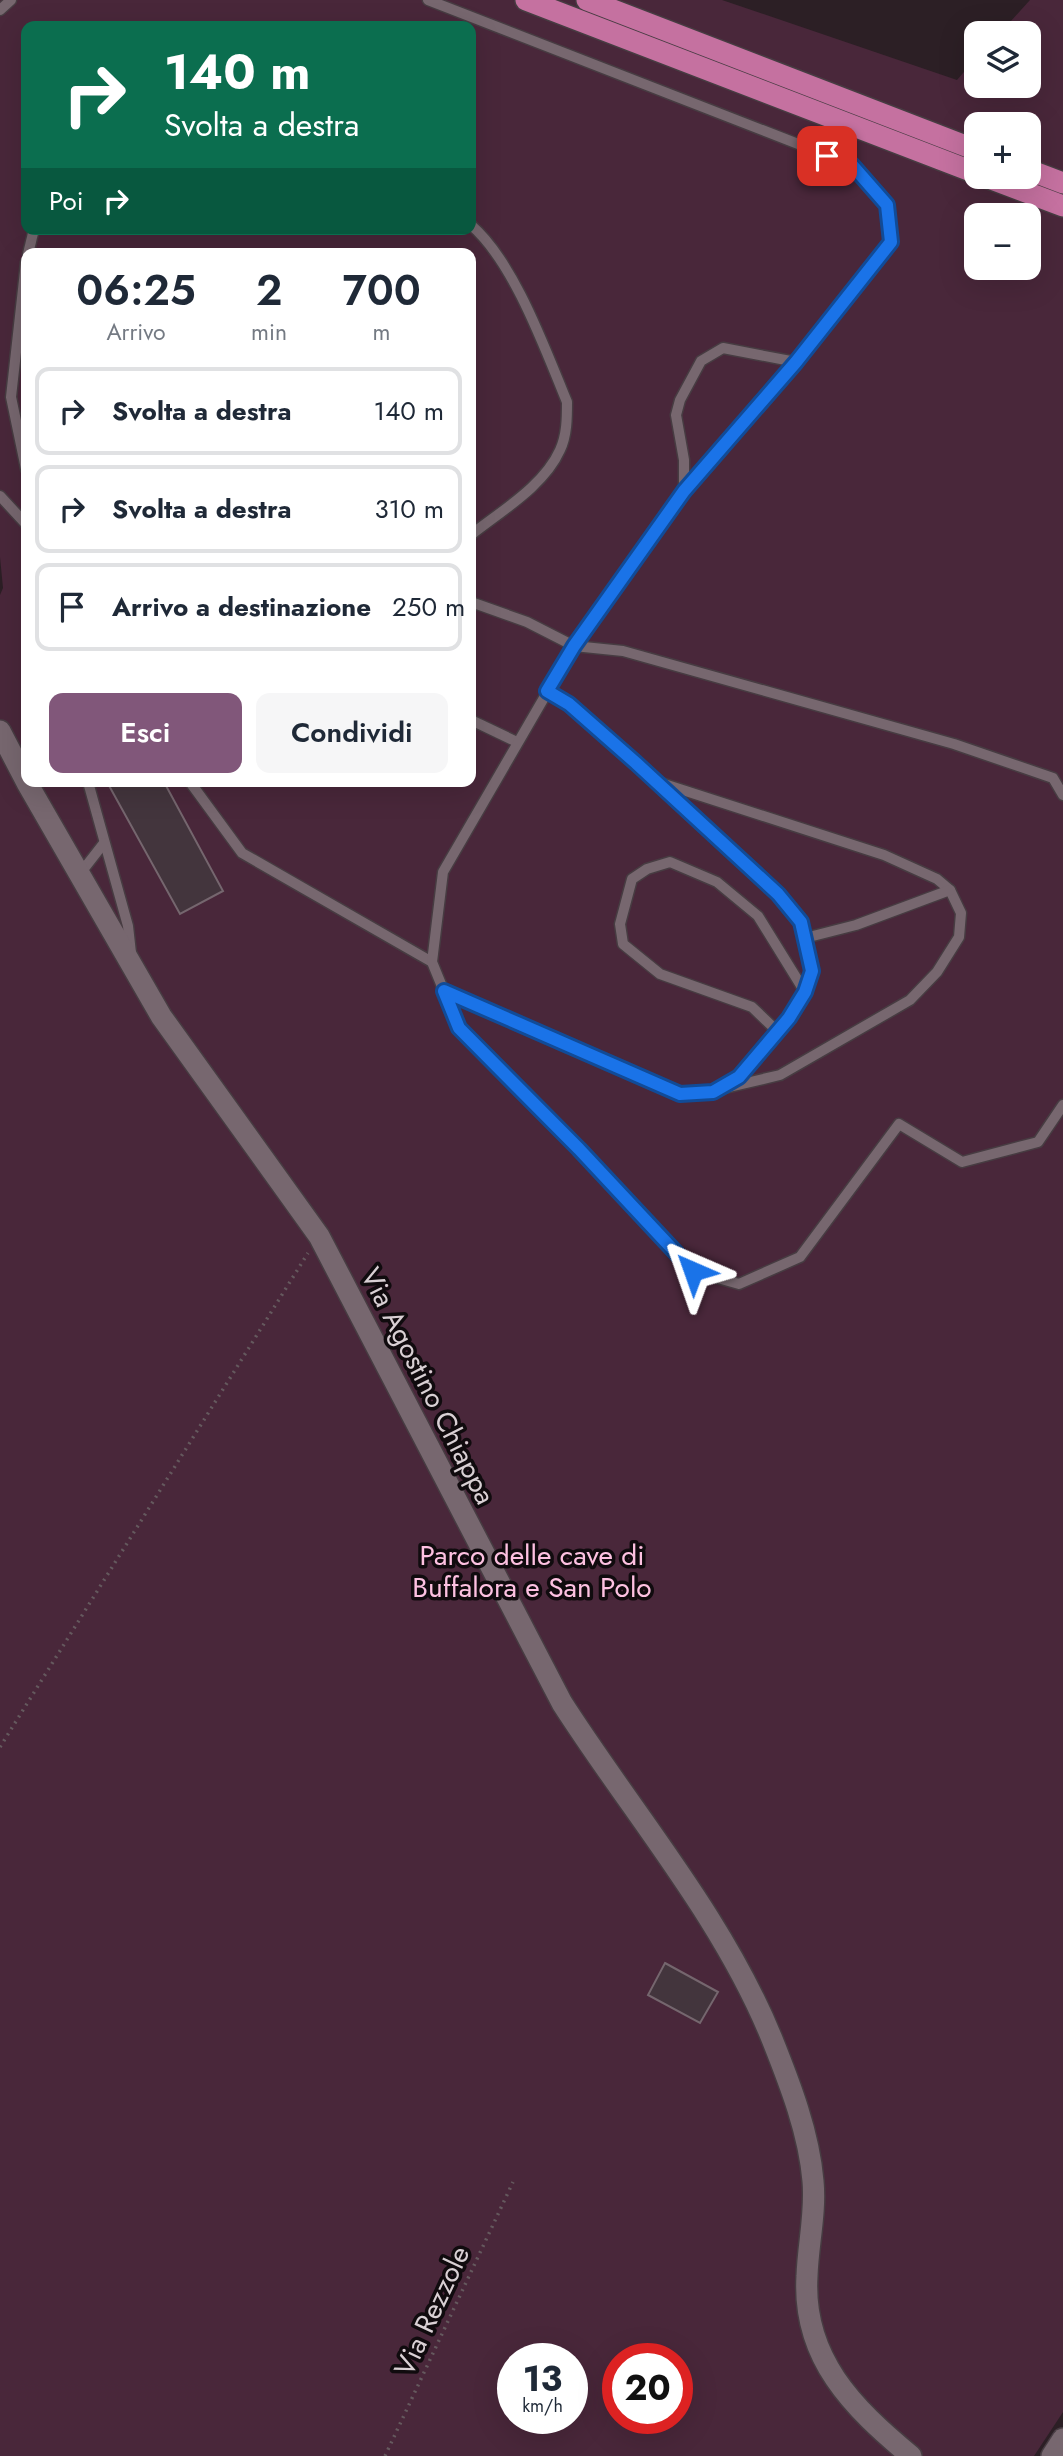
<!DOCTYPE html>
<html lang="it">
<meta charset="utf-8">
<style>
body{margin:0;font-family:Jost,sans-serif;background:#f6f6f7;color:#1f2937;height:100vh;display:flex;flex-direction:column;font-size:26px;white-space:nowrap}
*{box-sizing:border-box;margin:0}
p{font-size:23px;color:#747a83}
.icon{flex:none;width:38px;height:38px;fill:none;stroke:currentColor;stroke-width:2;stroke-linecap:round;stroke-linejoin:round}
.map{position:relative;flex:1;overflow:hidden}
.drawer{position:absolute;left:21px;top:248px;width:455px;height:539px;display:flex;flex-direction:column;background:#fff;border-radius:14px;box-shadow:0 7px 28px #0002}
.drawer>*{flex:none}
.banner{position:absolute;left:21px;top:21px;width:455px;height:214px;border-radius:14px;box-shadow:0 7px 28px #0002;background:#0b6e4f;color:#fff;overflow:hidden}
.buttons{position:absolute;left:964px;top:21px;display:grid;gap:14px}
.buttons a{display:grid;place-items:center;width:77px;height:77px;border-radius:14px;background:#fff;box-shadow:0 7px 28px #0002;font-size:35px}
.speed{position:absolute;left:497px;top:2343px;display:flex;gap:14px;font-size:35px;font-weight:700;text-align:center}
.speed>*{display:grid;place-content:center;width:91px;height:91px;border-radius:50%;background:#fff;box-shadow:0 7px 28px #0002;line-height:1}
.speed small{font-size:18px;font-weight:400}
.speed .limit{border:10px solid #d22;background:#fff;color:#111}
.pin{position:absolute;display:grid;place-items:center;width:60px;height:60px;color:#fff;margin:-30px;border-radius:14px;box-shadow:0 4px 10px #0006}
.me{position:absolute;width:77px;margin:-38px;rotate:317deg;stroke-linejoin:round;filter:drop-shadow(0 0 5px #0008)}
.turn{display:flex;align-items:center;gap:24px;height:147px;padding:0 28px;font-size:32px}
.turn .icon{width:91px;height:91px;stroke-width:2.5}
.turn b{display:block;font-size:49px;line-height:60px}
.then{display:flex;align-items:center;height:66px;padding:0 28px;background:#0003;gap:14px;font-size:26px}
.eta{display:flex;justify-content:space-evenly;align-items:center;height:119px;text-align:center}
.eta b{font-size:42px;font-weight:600;line-height:49px}
.action{display:flex;gap:14px;margin-top:auto;padding:14px 28px}
.action a{flex:1;height:80px;border-radius:14px;background:#81577a;color:#fff;font-size:28px;font-weight:600;line-height:80px;text-align:center}
.action a+a{background:#f6f6f7;color:#1f2937}
ul{padding:0;list-style:none}
li{display:flex;align-items:center;gap:21px;height:88px;margin:0 14px 10px;padding:0 14px;border:4px solid #e0e1e3;border-radius:14px}
li div{flex:1}
li b{display:block;font-size:26px}
li em{font-style:normal}
.map>svg:first-child{display:block}
.green{fill:#49273a;fill-rule:evenodd}
.building{fill:#43353d;stroke:#75666e;stroke-width:2}
.lines{fill:none;stroke-linecap:round;stroke-linejoin:round}
.lane-casing{stroke:#473c42;stroke-width:13}
.street-casing{stroke:#473c42;stroke-width:24}
.highway-casing{stroke:#473c42;stroke-width:24}
.path{stroke:#65595e;stroke-width:3.5;stroke-dasharray:2 5;stroke-linecap:butt}
.lane{stroke:#77676f;stroke-width:10}
.street{stroke:#77676f;stroke-width:21}
.highway{stroke:#c571a0;stroke-width:21}
.route-casing{stroke:#114b97;stroke-width:18}
.route{stroke:#1a73e8;stroke-width:12}
.labels{text-anchor:middle;dominant-baseline:central;stroke-width:7;stroke-linejoin:round;paint-order:stroke}
.street-label{font-size:28px;fill:#d9d0d4;stroke:#100b0e}
.park-label{font-size:28px;fill:#fdc1e1;stroke:#100b0e}
</style>
<div class="map">
<svg width="1063" height="2456" viewBox="0 0 1063 2456">
<rect width="100%" height="100%" fill="#2c1f25"/>
<!-- green -->
<path class="green" d="M0,0H722L957,80L976,58V86H1029V33H1000L1030,0H1063V2412L1034,2456H0V595L3,588L0,557ZM26,26H471V229H26ZM976,124H1029V177H976ZM976,215H1029V268H976ZM26,254H471V782H26ZM513,2359H572V2418H513ZM618,2359H677V2418H618Z"/>
<!-- building -->
<g class="building">
<path d="M107,782H164L223,891L180,914Z"/>
<path d="M665,1963L718,1992L700,2023L648,1995Z"/>
</g>
<g class="lines">
<!-- lane casing -->
<g class="lane-casing">
<g id="lane">
<path d="M428,0L852,165L887,205L891,241L796,362L684,491L574,646L527,622L471,602"/>
<path d="M0,10L11,0"/>
<path d="M471,225C514,262 545,349 567,402C567,418 567,435 560,450C544,486 501,511 471,535"/>
<path d="M28,254L34,229"/>
<path d="M26,262L11,397L26,469"/>
<path d="M684,491V460L676,415L680,400L701,361L723,348L796,362"/>
<path d="M0,496L26,524"/>
<path d="M471,720L517,742"/>
<path d="M88,782L128,926L131,953"/>
<path d="M190,782L242,853L432,962"/>
<path d="M661,783L884,855L937,879L950,890L961,913L959,937L937,972L910,1000L780,1075L725,1088"/>
<path d="M1063,795L1053,778L954,744L623,651L574,646L443,872L432,962L459,1028L579,1149L693,1271L739,1284L800,1257L899,1124L962,1162L1038,1142L1063,1105"/>
<path d="M79,875L104,843"/>
<path d="M805,938L856,925L950,890"/>
<path d="M444,991L680,1094L713,1092L739,1077L789,1018L805,992L812,971L801,922L777,894L636,763L569,704L547,691"/>
<path d="M778,1032L752,1007L660,974L623,944L620,924L632,879L647,869L670,862L717,882L758,916L805,992"/>
</g>
</g>
<!-- street casing -->
<g class="street-casing">
<g id="street">
<path d="M0,731L27,783L161,1016L319,1236L562,1703C633,1814 722,1916 772,2039C790,2084 809,2133 813,2181C816,2213 808,2244 807,2276C802,2358 853,2408 911,2456"/>
<path d="M1052,2456L1063,2439"/>
</g>
</g>
<!-- highway casing -->
<g class="highway-casing">
<g id="highway">
<path d="M526,0L976,173"/>
<path d="M587,0L976,150"/>
<path d="M1029,170L1063,183"/>
<path d="M986,177L1063,206"/>
</g>
</g>
<!-- path -->
<g class="path">
<path d="M0,1747L308,1253"/>
<path d="M385,2456L513,2182"/>
</g>
<!-- lane -->
<use href="#lane" class="lane"/>
<!-- street -->
<use href="#street" class="street"/>
<!-- highway -->
<use href="#highway" class="highway"/>
</g>
<g class="lines">
<!-- route casing -->
<g class="route-casing">
<path id="route" d="M693,1271L579,1149L459,1028L444,991L680,1094L713,1092L739,1077L789,1018L805,992L812,971L801,922L778,894L636,763L569,704L547,691L574,646L684,491L796,362L891,242L887,205L852,165L827,156"/>
</g>
<!-- route -->
<use href="#route" class="route"/>
</g>
<g class="labels">
<!-- street labels -->
<g class="street-label">
<text transform="translate(428 1386) rotate(63)">Via Agostino Chiappa</text>
<text transform="translate(432 2311) rotate(-65)">Via Rezzole</text>
</g>
<!-- park labels -->
<g class="park-label">
<text x="532" y="1555">Parco delle cave di<tspan x="532" dy="32">Buffalora e San Polo</tspan></text>
</g>
</g>
</svg>
<div class="buttons">
<a><svg class="icon" aria-label="layers" viewBox="0 0 24 24"><path d="M12 4l9 5-9 5-9-5zM3 14l9 5 9-5"/></svg></a>
<a>+</a>
<a>−</a>
</div>
<div class="speed"><div>13<small>km/h</small></div><div class="limit">20</div></div>
<div class="pin" style="left:827px;top:156px;background:#d93025"><svg class="icon" aria-label="arrive" viewBox="0 0 24 24"><path d="M6 21V4h12l-3 4 3 4H6"/></svg></div>
<svg class="me" style="left:693px;top:1271px" viewBox="-20 -20 40 40"><path d="M0-17L14 15 0 8-14 15z" fill="#1a73e8" stroke="#fff" stroke-width="4"/></svg>
<div class="banner">
<div class="turn"><svg class="icon" aria-label="right" viewBox="0 0 24 24"><path d="M7 20v-9h11M14 6l5 5-5 5"/></svg><div><b>140 m</b>Svolta a destra</div></div>
<div class="then">Poi<svg class="icon" aria-label="right" viewBox="0 0 24 24"><path d="M7 20v-9h11M14 6l5 5-5 5"/></svg></div>
</div>
<section class="drawer">
<div class="eta">
<div><b>06:25</b><p>Arrivo</p></div>
<div><b>2</b><p>min</p></div>
<div><b>700</b><p>m</p></div>
</div>
<ul>
<li><svg class="icon" aria-label="right" viewBox="0 0 24 24"><path d="M7 20v-9h11M14 6l5 5-5 5"/></svg><div><b>Svolta a destra</b></div><em>140 m</em></li>
<li><svg class="icon" aria-label="right" viewBox="0 0 24 24"><path d="M7 20v-9h11M14 6l5 5-5 5"/></svg><div><b>Svolta a destra</b></div><em>310 m</em></li>
<li><svg class="icon" aria-label="arrive" viewBox="0 0 24 24"><path d="M6 21V4h12l-3 4 3 4H6"/></svg><div><b>Arrivo a destinazione</b></div><em>250 m</em></li>
</ul>
<div class="action"><a>Esci</a><a>Condividi</a></div>
</section>
</div>
